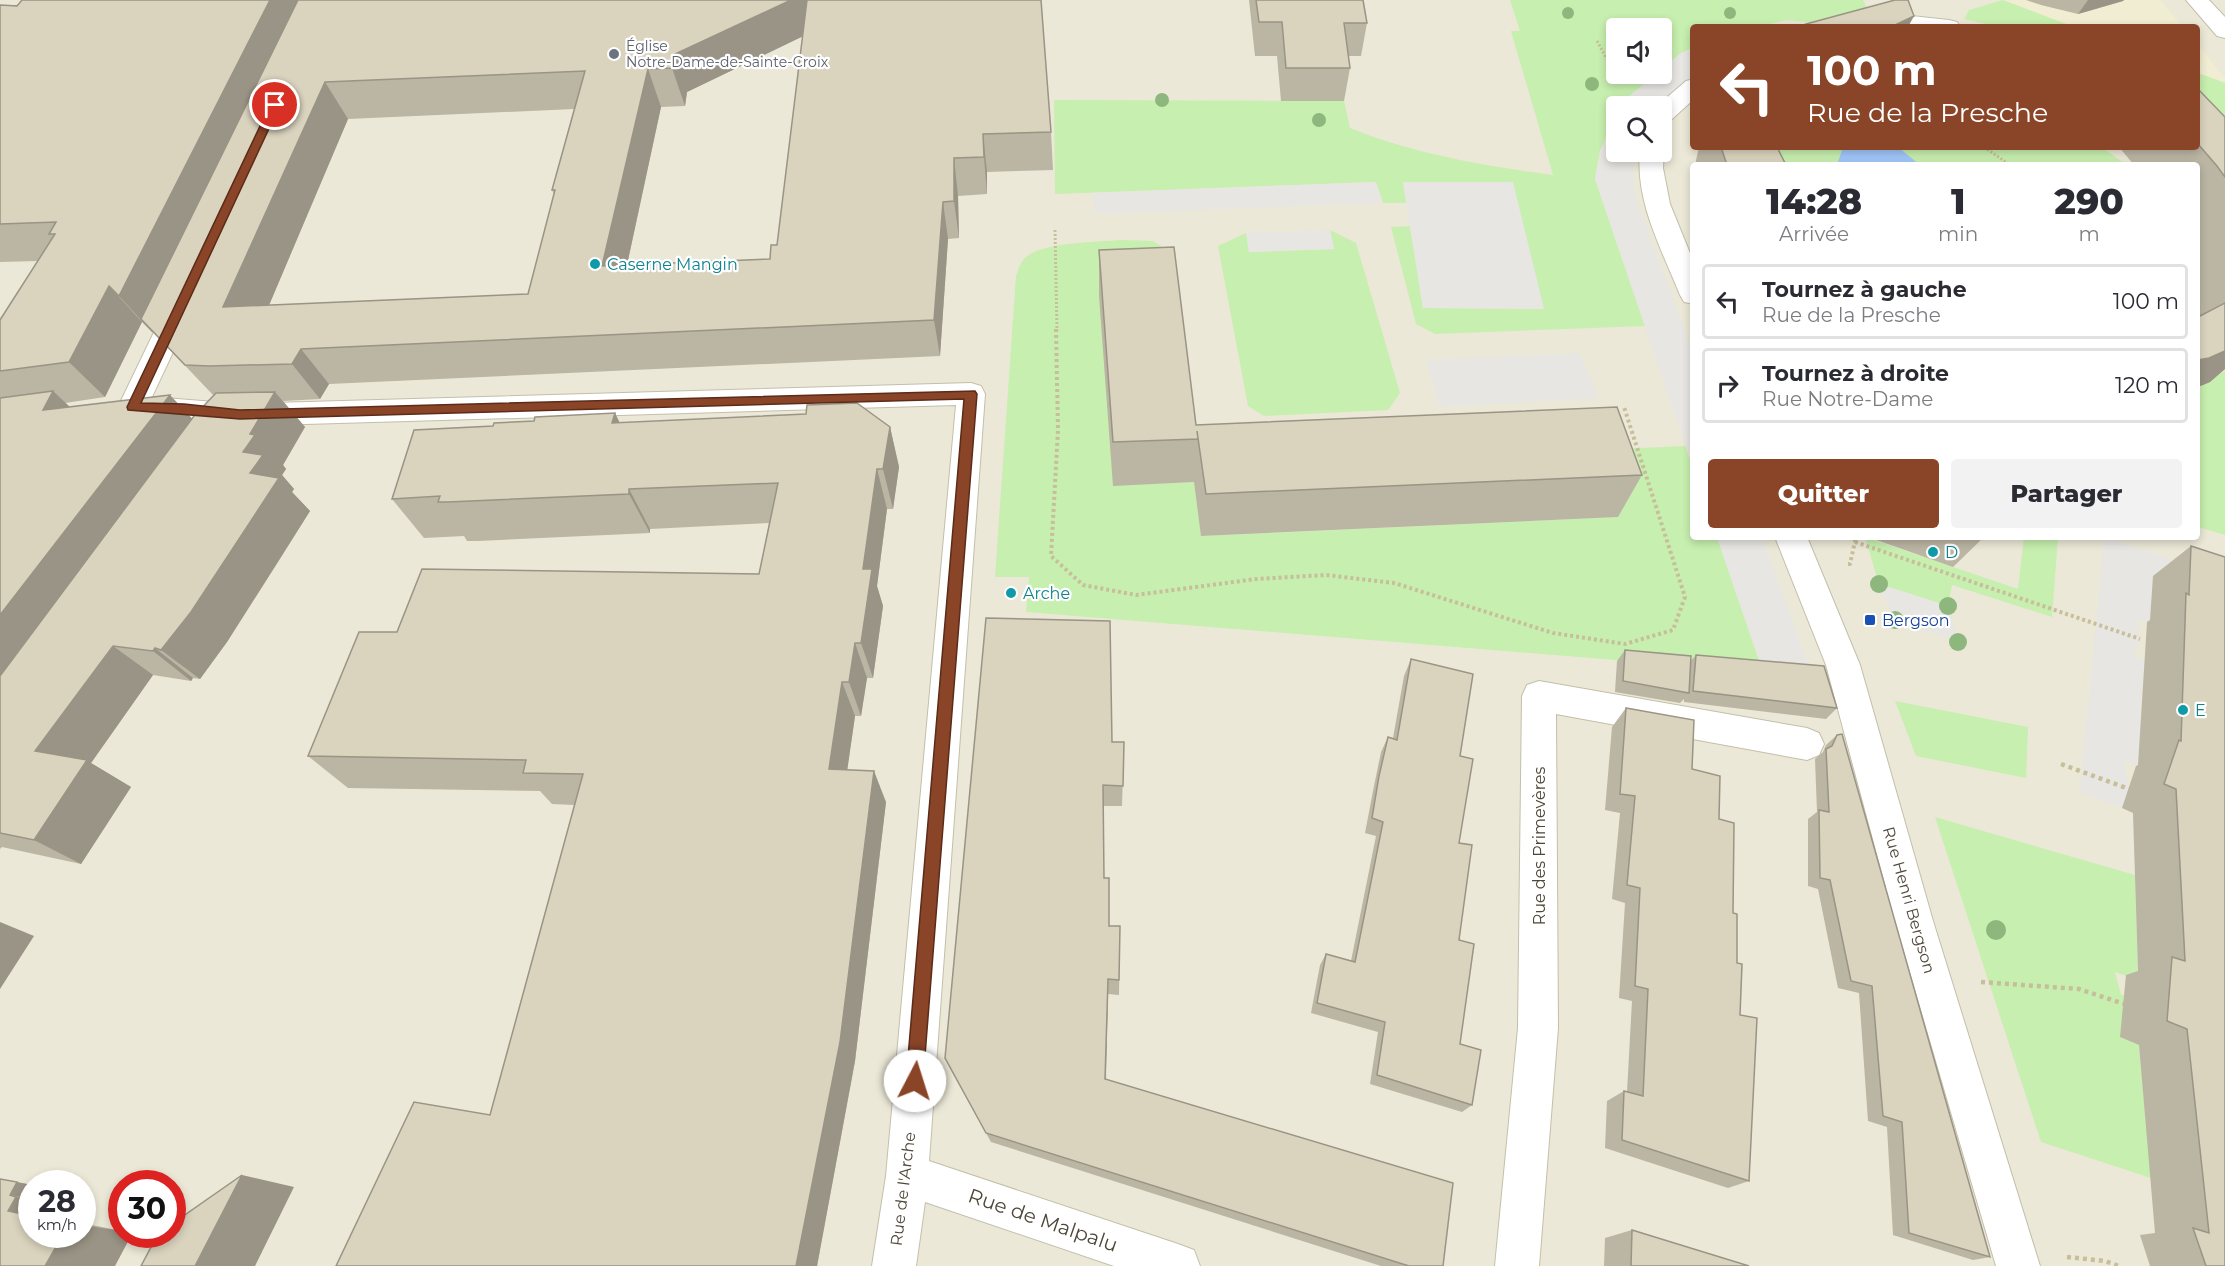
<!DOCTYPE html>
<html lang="fr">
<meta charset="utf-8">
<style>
body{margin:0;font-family:Montserrat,sans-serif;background:#f2f2f3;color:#2b2b33;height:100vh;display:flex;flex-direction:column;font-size:22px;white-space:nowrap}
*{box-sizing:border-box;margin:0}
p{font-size:20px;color:#7c7c81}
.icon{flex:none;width:33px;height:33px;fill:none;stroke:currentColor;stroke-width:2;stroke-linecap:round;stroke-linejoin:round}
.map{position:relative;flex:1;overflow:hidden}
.side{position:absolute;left:1690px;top:162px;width:510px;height:378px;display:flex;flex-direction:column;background:#fff;border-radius:6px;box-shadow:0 3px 9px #0003}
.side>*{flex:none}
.banner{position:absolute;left:1690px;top:24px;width:510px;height:126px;border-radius:6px;box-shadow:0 3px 9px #0003;background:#8a4427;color:#fff;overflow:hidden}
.fabs{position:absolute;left:1606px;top:18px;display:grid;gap:12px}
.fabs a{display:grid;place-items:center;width:66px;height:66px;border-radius:6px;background:#fff;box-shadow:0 3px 9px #0003;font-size:30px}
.speed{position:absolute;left:18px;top:1170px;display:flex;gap:12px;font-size:30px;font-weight:700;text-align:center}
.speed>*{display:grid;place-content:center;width:78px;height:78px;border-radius:50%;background:#fff;box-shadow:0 3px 9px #0003;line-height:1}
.speed small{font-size:15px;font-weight:400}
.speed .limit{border:9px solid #d22;background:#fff;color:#111}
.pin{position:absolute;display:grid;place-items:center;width:51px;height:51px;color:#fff;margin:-26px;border:3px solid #fff;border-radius:50%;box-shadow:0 2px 6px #0007}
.me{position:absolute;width:66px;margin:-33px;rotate:5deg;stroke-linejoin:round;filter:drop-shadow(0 0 4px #0008)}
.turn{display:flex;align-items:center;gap:21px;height:126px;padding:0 18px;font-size:27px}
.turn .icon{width:78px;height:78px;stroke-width:2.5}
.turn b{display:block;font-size:42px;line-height:51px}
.eta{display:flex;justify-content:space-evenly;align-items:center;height:102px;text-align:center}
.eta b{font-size:36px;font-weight:800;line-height:42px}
.action{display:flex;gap:12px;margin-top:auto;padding:12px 18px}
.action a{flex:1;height:69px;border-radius:6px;background:#8a4427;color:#fff;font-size:24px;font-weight:800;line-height:69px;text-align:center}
.action a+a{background:#f2f2f3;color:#2b2b33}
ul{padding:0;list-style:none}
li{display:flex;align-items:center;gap:18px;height:75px;margin:0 12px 9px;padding:0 6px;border:3px solid #e1e1e2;border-radius:6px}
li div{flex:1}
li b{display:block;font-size:22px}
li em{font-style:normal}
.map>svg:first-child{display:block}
.residential{fill:#ebe8d7;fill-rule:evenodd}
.education{fill:#f1edd2}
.green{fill:#c7efaf}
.parking{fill:#e8e6e2}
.water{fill:#a1c6f9}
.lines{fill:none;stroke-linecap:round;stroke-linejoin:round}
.minor-casing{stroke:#c3bfab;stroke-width:2}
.path-far2{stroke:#c7bf9b;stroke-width:3;stroke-dasharray:2 2;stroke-linecap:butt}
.path-far1{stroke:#c7bf9b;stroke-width:4;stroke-dasharray:3 3;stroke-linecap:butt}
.path{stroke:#c7bf9b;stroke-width:4.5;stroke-dasharray:4 4;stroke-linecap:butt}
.minor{fill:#fff;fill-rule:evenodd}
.tree{fill:#8db77c}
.wall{fill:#bbb5a3;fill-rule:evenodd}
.shaded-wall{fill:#999485}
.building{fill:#dad3be;stroke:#999485;stroke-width:1.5;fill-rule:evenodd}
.route{fill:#8a4427;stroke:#5a2c19;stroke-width:1.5}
.worship-dot{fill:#6b7280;stroke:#fff;stroke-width:2}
.culture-dot{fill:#0f9aa8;stroke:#fff;stroke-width:2}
.transit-dot{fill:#1a4fb4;stroke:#fff;stroke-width:2}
.labels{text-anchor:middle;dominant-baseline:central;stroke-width:4.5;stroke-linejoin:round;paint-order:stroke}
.far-worship-label{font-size:14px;fill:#5b616d;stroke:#fff;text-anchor:start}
.culture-label{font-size:16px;fill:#0d838f;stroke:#fff;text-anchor:start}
.transit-label{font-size:16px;fill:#164399;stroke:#fff;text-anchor:start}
.street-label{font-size:16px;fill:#4c4737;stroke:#fff}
.near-street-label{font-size:20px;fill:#4c4737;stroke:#fff}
</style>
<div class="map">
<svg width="2225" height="1266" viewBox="0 0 2225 1266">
<rect width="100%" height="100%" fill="#f6f5ea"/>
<!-- residential -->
<path class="residential" d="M0,0H2225V1266H0ZM1694,27H2198V147H1694ZM1617,28H1662V74H1617ZM1617,106H1662V152H1617ZM1694,165H2198V537H1694ZM32,1184H82V1234H32ZM122,1184H172V1234H122Z"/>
<!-- education -->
<g class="education">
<path d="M2002,0H2160L2183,27H2074Z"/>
<path d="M2198,45L2225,78V83L2198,73Z"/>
</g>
<!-- green -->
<g class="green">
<path d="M1510,0H1863L1871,16L1863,27L1786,20L1758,27H1694L1693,48L1681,53L1662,69V28H1617V74H1656L1622,102L1620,106H1617V113L1600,151L1595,179L1645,326L1435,334L1416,324L1391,227L1410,226L1423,308L1544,309L1403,183L1406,203H1383L1375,182L1055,194L1054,100L1344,101L1350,128C1414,154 1485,166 1553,175L1511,31H1520Z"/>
<path d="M2003,0L2074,27H1999L1964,19L1969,10Z"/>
<path d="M2198,73L2225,83V208L2198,165Z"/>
<path d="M1757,147H2101L2127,165H1752Z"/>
<path d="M1330,230L1356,243L1400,393L1388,410L1264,416L1248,406L1218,246L1246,233L1249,252L1334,249Z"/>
<path d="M1121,240L1153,241L1170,252L1113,485L1194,482L1202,536L1617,517L1594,450L1686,446L1693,468L1694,537H1717L1763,672L1026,612L1029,577H995L1016,276C1018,271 1020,263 1024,259C1039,242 1098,242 1121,240Z"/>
<path d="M2225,371V535L2198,527V388Z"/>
<path d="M1865,537L2018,589L2024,537H2058L2052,617L1952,585L1948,606L1879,584Z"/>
<path d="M1895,701L2028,727L2026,778L1916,756Z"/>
<path d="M1935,817L2135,875L2138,980L2115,972L2121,995H2126L2120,1037L2139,1045L2151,1178L2041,1142Z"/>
</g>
<!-- parking -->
<g class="parking">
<path d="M1693,48V75L1654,106H1620L1622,102L1656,74H1662V69L1681,53Z"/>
<path d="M1617,113V152H1634L1633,190L1693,353V468L1595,179L1600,151Z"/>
<path d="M1376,182L1383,203L1096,214L1092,193Z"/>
<path d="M1403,182H1513L1544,309L1423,308Z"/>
<path d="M1330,230L1334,249L1249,252L1246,233Z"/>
<path d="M1580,353L1599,398L1439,407L1426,360Z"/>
<path d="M1717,537H1762L1813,677L1763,672Z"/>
<path d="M2104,537L2225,577L2153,576L2150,624L2137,619L2140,639L2133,655L2144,660L2138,766L2124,761L2129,789L2122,808L2080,792Z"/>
<path d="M1879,584L1948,606L1958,642L1895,620Z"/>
</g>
<!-- water -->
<path class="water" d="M1843,147H1898L1920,165H1837Z"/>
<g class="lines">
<!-- minor casing -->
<g class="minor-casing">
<g id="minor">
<path d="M2186,0H2209L2225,17V38L2217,36Z"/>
<path d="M1893,14L1949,20L1957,22L1960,27L1885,26L1882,21L1885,16Z"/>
<path d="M1694,79V99L1671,120L1662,122V106H1657L1686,81Z"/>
<path d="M1662,148L1664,152L1663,168L1670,204L1694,263V304L1684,302L1680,295C1662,250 1635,202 1640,152H1662Z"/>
<path d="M182,293L192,296L196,303L152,397L240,404L971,383L981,386L985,394L929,1161L1178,1244L1194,1250L1200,1266H1114L925,1202L916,1266H872L886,1176L956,405L240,426L184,420L133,418L123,415L118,407L168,303L172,296Z"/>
<path d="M1775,537H1807L1860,665L1933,921L2040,1266H1996L1895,921L1826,665Z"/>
<path d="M1539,681L1807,728L1819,733L1824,744L1819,755L1807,760L1556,714L1558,1028L1539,1266H1495L1518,1028L1522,696L1527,685Z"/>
</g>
</g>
<!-- path-far2 -->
<g class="path-far2">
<path d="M1597,41L1608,61L1617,67"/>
<path d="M1628,74L1641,82"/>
<path d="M1984,147L2010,165"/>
<path d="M2003,147H2011"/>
<path d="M1055,230L1057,331"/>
</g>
<!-- path-far1 -->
<g class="path-far1">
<path d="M1056,329L1058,430L1051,556L1083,585L1136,595L1256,579L1326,575L1394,583L1553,633L1625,644L1673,630L1685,597L1624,407"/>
<path d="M1855,542L2140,639"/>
<path d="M1848,564H1850L1856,537"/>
</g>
<!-- path -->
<g class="path">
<path d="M2061,764L2129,789"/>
<path d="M1981,982L2079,989L2127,1005"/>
<path d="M2067,1257L2105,1261L2119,1266"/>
</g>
<!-- minor -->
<use href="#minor" class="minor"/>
</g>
<!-- trees -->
<g class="tree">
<circle cx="1568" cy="13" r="6"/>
<circle cx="1730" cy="13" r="6"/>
<circle cx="1592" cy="84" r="7"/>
<circle cx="1162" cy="100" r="7"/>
<circle cx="1319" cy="120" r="7"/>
<circle cx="1879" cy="584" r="9"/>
<circle cx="1948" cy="606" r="9"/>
<circle cx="1895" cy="620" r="9"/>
<circle cx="1958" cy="642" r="9"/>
<circle cx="1996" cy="930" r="10"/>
</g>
<!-- wall -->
<g class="wall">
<path d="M1041,0L1051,132L1053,170L987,172V194L958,196L959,238L948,239L940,356L329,384L320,399L283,401L305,427L283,465L286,469L282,475L294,489L292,492L310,511L280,559L227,642L200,679L193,678L191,681L153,675L91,763L131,787L81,864L2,847L0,849V320L38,261L0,262V5ZM803,36L777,245L770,259L627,265L661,107L685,106L687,92ZM574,109L552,190L554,194L528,294L269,305L348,119ZM142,322L152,332V331L214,396L192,418L69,407L65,403L105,397Z"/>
<path d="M1249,0H1363L1367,23L1361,56H1348L1350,68L1344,101H1281L1277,56H1255Z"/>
<path d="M2026,0H2124L2123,1L2078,14L2041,5Z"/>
<path d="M2198,89L2225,117V369L2210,382L2198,387V165H2134L2119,147H2198Z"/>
<path d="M1699,147H1778L1779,151L1786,165H1695Z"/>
<path d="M1099,250L1196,425L1642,475L1618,517L1201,536L1194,482L1113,486L1099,296Z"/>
<path d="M615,413L619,423L890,427L899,467L893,509H887L877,586L883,606L873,678H867L861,716H855L847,770L886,802L855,1061L817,1266H336L490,1115L575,805L552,804L540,791L348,788L308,756L397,632L759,574L769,523L650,529V533L478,541H467L464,536L424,538L392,499L493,426L534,421Z"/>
<path d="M1868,537H1984L1953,567Z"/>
<path d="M2191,546L2225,1266H2150L2140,1235L2155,1233L2139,1045L2120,1037L2126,975L2138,971L2133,813L2122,808L2136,766L2138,765L2147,622L2150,620L2153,576Z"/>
<path d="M1625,650L1690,662L1696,655L1837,708L1826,719L1684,702V699L1680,703L1615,692L1617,661Z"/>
<path d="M1411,659L1460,756L1459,843L1460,1044L1472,1105L1462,1112L1370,1084L1378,1032L1311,1013L1320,965L1326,954L1351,961L1376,836L1365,833L1373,791L1381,752L1388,737L1393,738L1404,676Z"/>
<path d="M1626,708L1692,769L1719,819L1733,913L1740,1015L1749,1181L1728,1188L1605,1148L1607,1101L1624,1091L1627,1092L1632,1001L1619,998L1625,903L1612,899L1620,813L1605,810L1612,727Z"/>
<path d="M1837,735L1990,1257L1973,1260L1893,1235L1887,1127L1868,1121L1859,993L1838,988L1818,889L1808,886V819L1817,812L1815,759L1823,752L1826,745Z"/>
<path d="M1112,742H1124L1122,806H1103L1104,878L1109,926H1120L1119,995L1108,994L1106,1080L1443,1266H1381L991,1142L951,1070Z"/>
<path d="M0,1179L32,1185V1234H82V1223L122,1231V1234L0,1266Z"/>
<path d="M1632,1230L1749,1266H1604L1605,1238Z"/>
</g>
<!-- shaded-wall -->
<g class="shaded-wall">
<path d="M270,0H312L141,319L152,331V332L119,296Z"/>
<path d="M791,0H810L816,30L687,92L685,106L672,68L675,54Z"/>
<path d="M2088,0H2124L2123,1L2078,14Z"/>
<path d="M1914,16L1908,27H1891Z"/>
<path d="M648,69L661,107L619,302L602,266Z"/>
<path d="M325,82L348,119L253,343L223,307Z"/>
<path d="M983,134L987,172V194L984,157Z"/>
<path d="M954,158L958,196L959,238L954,201Z"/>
<path d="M943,202L948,239L940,356L934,320Z"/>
<path d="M109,286L142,322L105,397L69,362Z"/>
<path d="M301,349L329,384L320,399L292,364Z"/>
<path d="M2225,351V369L2210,382L2198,387V360Z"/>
<path d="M53,391L90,426L43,410Z"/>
<path d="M275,392L305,427L283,465L286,469L282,475L294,489L292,492L310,511L227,642L200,679L161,650L250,473L243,452L250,434Z"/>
<path d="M170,395L203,430L0,705V615Z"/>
<path d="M615,413L635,454L612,423Z"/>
<path d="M890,427L899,467L893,509L883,469Z"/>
<path d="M877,469L887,509L877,586L883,606L873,678L861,643L863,569Z"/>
<path d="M629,489L650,529V533L629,494Z"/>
<path d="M855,643L867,678L861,716L849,682Z"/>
<path d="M113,646L153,675L91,763L131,787L81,864L34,840L35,751Z"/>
<path d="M155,648L193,678L191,681L153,651Z"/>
<path d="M842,682L855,716L843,800L829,769Z"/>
<path d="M874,771L886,802L855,1061L817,1266H796Z"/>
<path d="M0,922L34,936L0,989Z"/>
<path d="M1108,979V994L1105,1091V1079Z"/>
<path d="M242,1175L294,1187L255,1266H195Z"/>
<path d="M17,1182L32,1185V1199L10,1195Z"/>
<path d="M16,1197L32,1199V1215L8,1211Z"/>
<path d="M82,1225L122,1231V1234H132L115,1266H45L63,1234H82Z"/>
</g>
<!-- building -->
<g class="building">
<path d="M22,0H270L119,296L109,286L69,362L0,371V320L55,234H49L56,222L0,224V5L17,6Z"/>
<path d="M298,0H791L675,54L672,68L648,69L602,266L770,259L771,245H777L807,0H1041L1051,132L983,134L984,157L954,158V201L943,202L934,320L301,349L292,364L209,366L185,365L141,319ZM585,71L552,190H555L528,294L223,307L325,82Z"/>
<path d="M1256,0H1363L1367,23H1344L1350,68H1286L1282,22H1259Z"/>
<path d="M1895,0H1908L1914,16L1891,27H1799L1806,24Z"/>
<path d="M2198,89L2225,117V177L2217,166L2198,144Z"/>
<path d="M1721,147H1778L1779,151L1786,165H1727Z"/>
<path d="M1174,247L1196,425L1617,407L1642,475L1206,494L1197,431L1198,439L1113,442L1099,250Z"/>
<path d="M2225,303V351L2209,358L2198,360V317Z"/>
<path d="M53,391L43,410L170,395L0,615V398Z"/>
<path d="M275,392L250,434L255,435L243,452L263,455L250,473L279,478L191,612L161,650L155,648L153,651L113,646L35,751L87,760L34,840L0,833V676L194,416L216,393Z"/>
<path d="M857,403L890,427L883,469H877L863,569H872L861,643H855L849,682H842L829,769L874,771L840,1042L796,1266H336L414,1102L490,1115L583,774L523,773L526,760L308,756L359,632H397L422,569L759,574L778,483L629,489V494L448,502H438L440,496L392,499L414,430L493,426L494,423L534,421L535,417L615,413L612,423L806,414L807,405Z"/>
<path d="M2191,546L2225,557V1266H2206L2193,1228L2209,1233L2187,1029L2167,1021L2172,957L2185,961L2176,789L2164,784L2179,740L2181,741L2186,593L2189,595Z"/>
<path d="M986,618L1110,621L1112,742H1124L1123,786L1103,785L1104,878H1109V926H1120L1119,980L1108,979L1105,1079L1453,1183L1443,1266H1409L986,1133L945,1058Z"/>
<path d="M1625,650L1691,656L1689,693L1623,681Z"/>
<path d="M1696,655L1824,666L1837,708L1693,691Z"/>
<path d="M1411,659L1473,674L1460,756L1473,759L1459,843L1472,845L1459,940L1474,944L1460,1044L1481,1050L1472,1105L1377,1075L1385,1022L1317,1003L1326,954L1355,962L1383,822L1372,818L1379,776L1388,737L1397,740Z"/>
<path d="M1626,708L1694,720L1692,769L1720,776L1719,819L1734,823L1733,913L1737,914V963L1742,964L1740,1015L1757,1018L1749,1181L1622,1140L1624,1091L1643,1096L1648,989L1635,986L1640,888L1627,885L1635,796L1620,794Z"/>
<path d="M1842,734L1990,1257L1909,1233L1902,1122L1883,1116L1872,986L1851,981L1830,880L1820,878L1819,810L1829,812L1826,749L1832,746L1837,735Z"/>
<path d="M242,1175L195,1266H141L158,1234H172V1224Z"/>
<path d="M0,1179L17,1182L10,1195L16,1197L8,1211L32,1216V1234H63L45,1266H0Z"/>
<path d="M1632,1230L1749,1266H1631Z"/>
</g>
<!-- route -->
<path class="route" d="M275,102L280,105L141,403L184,404L240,410L975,391L977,394L923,1081L921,1087L915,1089L909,1087L906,1081L964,399L240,419L128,410L127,407L270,105Z"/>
<!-- markers -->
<circle class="worship-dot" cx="614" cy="54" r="6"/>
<g class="culture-dot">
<circle cx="595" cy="264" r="6"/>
<circle cx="1933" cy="552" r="6"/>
<circle cx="1011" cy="593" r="6"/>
<circle cx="2183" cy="710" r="6"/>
</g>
<rect class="transit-dot" x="1864" y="614" width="12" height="12" rx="3"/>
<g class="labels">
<!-- far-worship labels -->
<g class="far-worship-label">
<text x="626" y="46">Église<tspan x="626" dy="16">Notre-Dame-de-Sainte-Croix</tspan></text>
</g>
<!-- culture labels -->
<g class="culture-label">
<text x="607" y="264">Caserne Mangin</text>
<text x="1945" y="552">D</text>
<text x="1023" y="593">Arche</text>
<text x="2195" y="710">E</text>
</g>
<!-- transit labels -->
<g class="transit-label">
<text x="1882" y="620">Bergson</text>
</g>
<!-- street labels -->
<g class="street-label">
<text transform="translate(1539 846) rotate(-90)">Rue des Primevères</text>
<text transform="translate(1909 900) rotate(74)">Rue Henri Bergson</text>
<text transform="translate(903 1189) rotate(-83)">Rue de l'Arche</text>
</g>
<!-- near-street labels -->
<g class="near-street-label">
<text transform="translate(1043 1220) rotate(19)">Rue de Malpalu</text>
</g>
</g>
</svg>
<div class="fabs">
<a><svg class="icon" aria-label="sound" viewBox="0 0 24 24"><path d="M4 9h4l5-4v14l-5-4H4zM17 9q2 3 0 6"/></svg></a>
<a><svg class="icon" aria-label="search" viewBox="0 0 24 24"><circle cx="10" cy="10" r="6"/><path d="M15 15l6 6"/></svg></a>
</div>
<div class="speed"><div>28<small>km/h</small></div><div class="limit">30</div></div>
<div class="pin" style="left:275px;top:105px;background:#d93025"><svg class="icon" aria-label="arrive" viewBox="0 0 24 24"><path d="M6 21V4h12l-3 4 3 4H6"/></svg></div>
<svg class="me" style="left:915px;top:1081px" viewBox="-20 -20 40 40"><circle r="19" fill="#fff"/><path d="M0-13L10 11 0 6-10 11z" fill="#8a4427"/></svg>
<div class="banner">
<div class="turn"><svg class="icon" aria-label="left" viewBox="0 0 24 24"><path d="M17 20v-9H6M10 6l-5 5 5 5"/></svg><div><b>100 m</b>Rue de la Presche</div></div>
</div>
<section class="side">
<div class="eta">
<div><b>14:28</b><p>Arrivée</p></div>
<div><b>1</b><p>min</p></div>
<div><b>290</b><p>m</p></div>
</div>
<ul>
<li><svg class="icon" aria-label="left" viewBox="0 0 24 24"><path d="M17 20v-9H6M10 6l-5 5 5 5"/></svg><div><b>Tournez à gauche</b><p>Rue de la Presche</p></div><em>100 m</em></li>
<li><svg class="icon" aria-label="right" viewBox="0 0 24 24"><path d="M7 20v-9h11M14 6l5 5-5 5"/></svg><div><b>Tournez à droite</b><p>Rue Notre-Dame</p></div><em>120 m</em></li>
</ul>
<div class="action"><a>Quitter</a><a>Partager</a></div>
</section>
</div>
